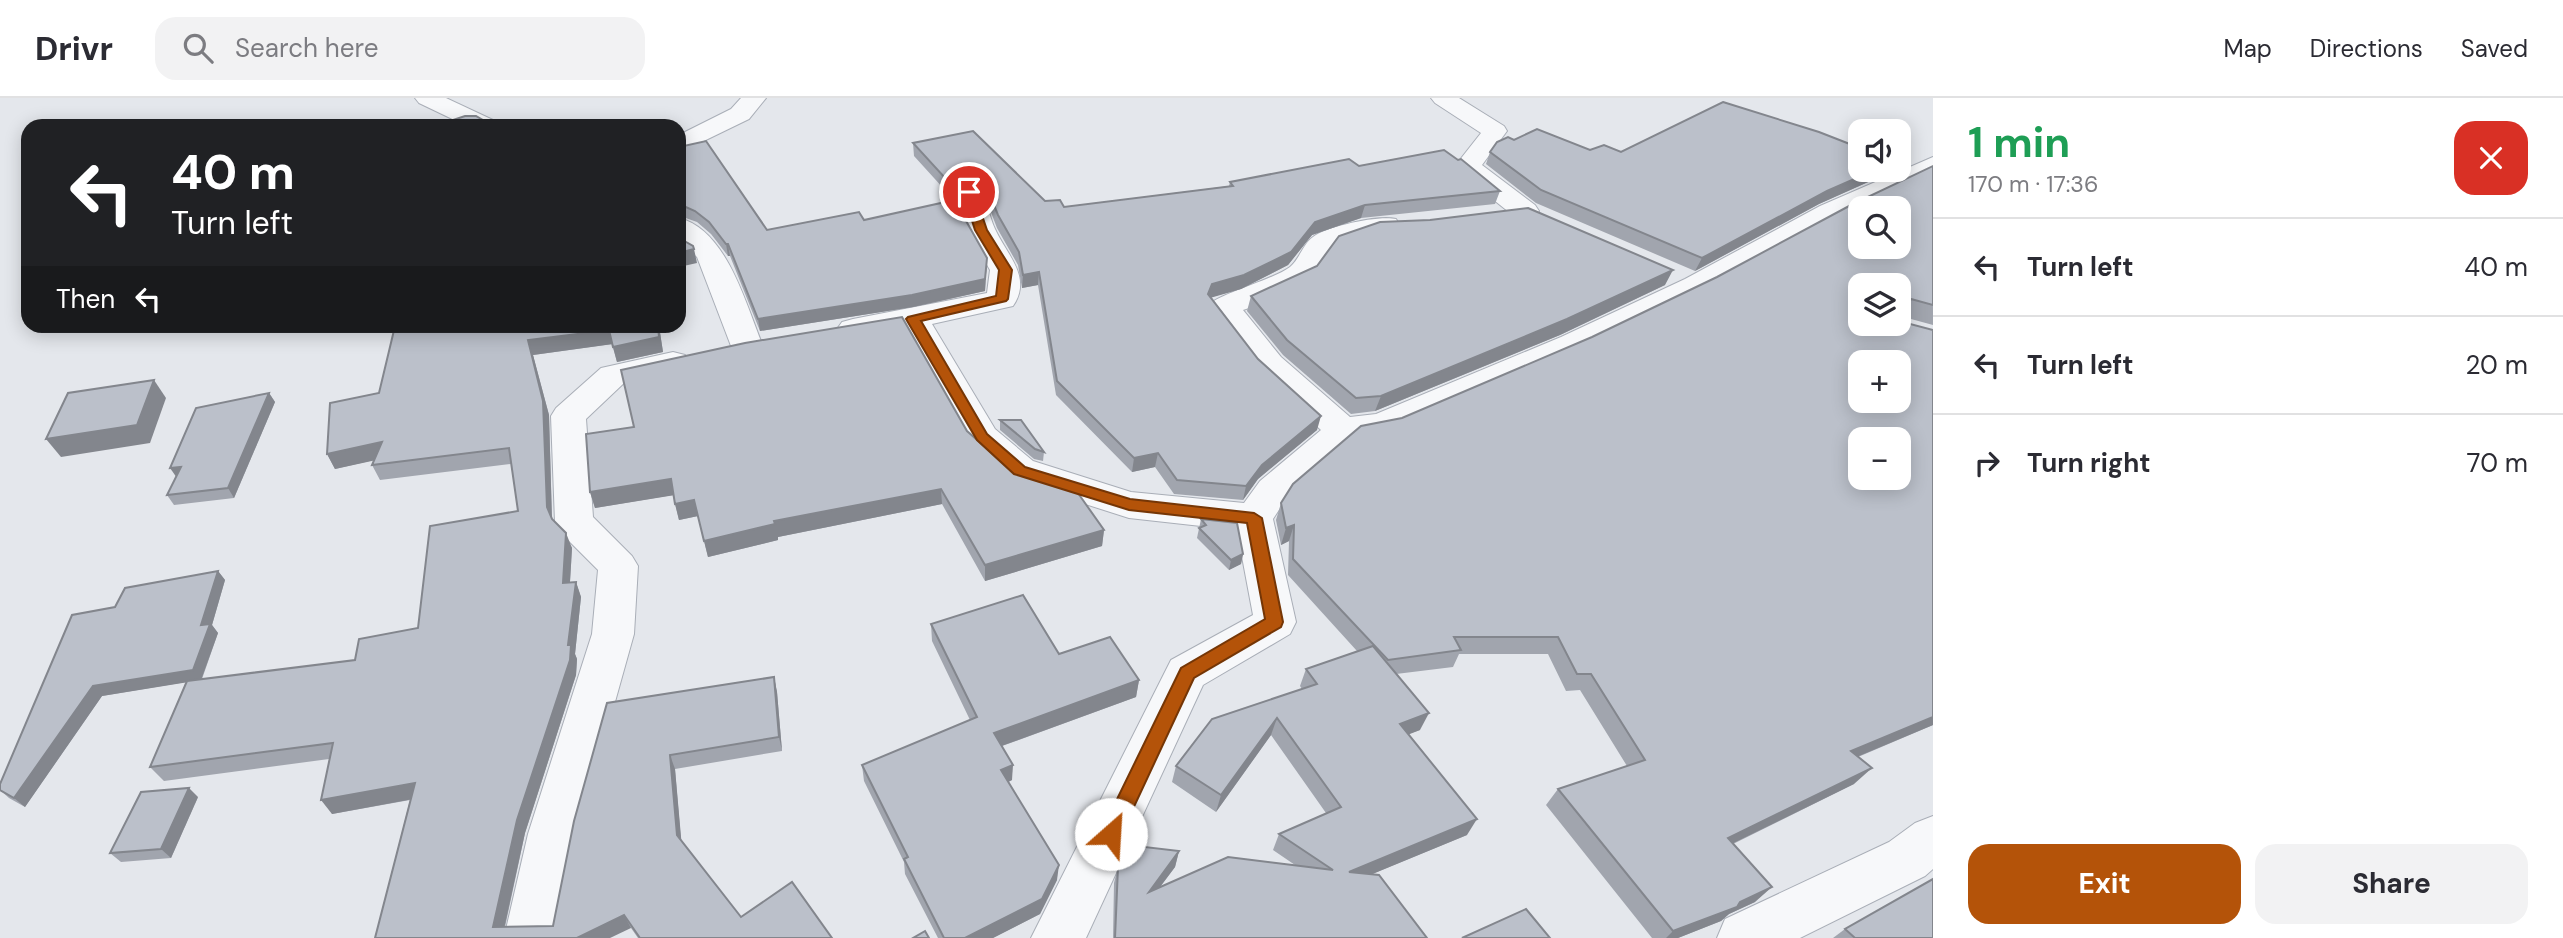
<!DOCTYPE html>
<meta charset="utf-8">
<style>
body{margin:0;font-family:"DM Sans",sans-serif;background:#f2f2f3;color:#2b2b33;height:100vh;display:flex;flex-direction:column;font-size:26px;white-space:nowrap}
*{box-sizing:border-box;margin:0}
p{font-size:23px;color:#7c7c81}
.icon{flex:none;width:38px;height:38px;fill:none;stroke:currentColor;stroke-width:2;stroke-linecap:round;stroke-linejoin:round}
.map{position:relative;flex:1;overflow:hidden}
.side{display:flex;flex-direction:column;background:#fff;width:630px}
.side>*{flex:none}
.banner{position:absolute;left:21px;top:21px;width:665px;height:214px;border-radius:21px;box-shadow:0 4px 18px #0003;background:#202124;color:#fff;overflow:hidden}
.tools{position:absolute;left:1848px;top:21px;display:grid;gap:14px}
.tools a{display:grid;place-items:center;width:63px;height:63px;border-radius:14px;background:#fff;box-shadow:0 4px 18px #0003;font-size:35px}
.pin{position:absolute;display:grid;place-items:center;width:60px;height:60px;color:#fff;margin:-30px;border:4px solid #fff;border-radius:50%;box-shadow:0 2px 7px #0007}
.me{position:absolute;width:77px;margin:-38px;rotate:26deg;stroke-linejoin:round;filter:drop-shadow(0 0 5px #0008)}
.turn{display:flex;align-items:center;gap:24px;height:147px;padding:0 35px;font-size:32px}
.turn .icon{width:91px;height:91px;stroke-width:2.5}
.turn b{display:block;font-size:49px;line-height:60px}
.then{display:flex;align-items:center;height:66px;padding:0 35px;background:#0003;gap:14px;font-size:26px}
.round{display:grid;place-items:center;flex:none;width:74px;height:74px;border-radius:21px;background:#f2f2f3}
.overview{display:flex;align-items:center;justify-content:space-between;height:119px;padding:0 35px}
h1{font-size:42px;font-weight:700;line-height:52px;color:#1e9e55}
.cta{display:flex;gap:14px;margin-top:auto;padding:14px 35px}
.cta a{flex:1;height:80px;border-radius:21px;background:#b45309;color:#fff;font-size:28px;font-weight:700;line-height:80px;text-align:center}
.cta a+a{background:#f2f2f3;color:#2b2b33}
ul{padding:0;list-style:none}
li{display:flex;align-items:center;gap:21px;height:98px;padding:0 35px;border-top:2px solid #e1e1e2}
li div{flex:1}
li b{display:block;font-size:26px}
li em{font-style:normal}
header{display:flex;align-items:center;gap:42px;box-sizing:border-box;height:98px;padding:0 35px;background:#fff;border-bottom:2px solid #e1e1e2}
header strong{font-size:33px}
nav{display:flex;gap:38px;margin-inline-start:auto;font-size:24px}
.search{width:490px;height:63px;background:#f2f2f3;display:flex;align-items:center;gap:18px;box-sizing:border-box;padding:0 24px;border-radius:21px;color:#7c7c81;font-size:26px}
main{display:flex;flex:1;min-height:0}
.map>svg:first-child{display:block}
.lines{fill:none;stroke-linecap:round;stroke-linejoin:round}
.minor-casing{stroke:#a9aeb7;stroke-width:2}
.minor{fill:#f7f8fa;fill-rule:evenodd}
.wall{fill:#a1a5ae}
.shaded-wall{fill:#83868d}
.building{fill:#bbc0ca;stroke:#83868d;stroke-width:2;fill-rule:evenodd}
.route{fill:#b45309;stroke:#753606;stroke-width:2}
</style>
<header>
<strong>Drivr</strong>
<div class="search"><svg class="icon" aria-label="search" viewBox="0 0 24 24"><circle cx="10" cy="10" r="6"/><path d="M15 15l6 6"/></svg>Search here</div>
<nav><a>Map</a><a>Directions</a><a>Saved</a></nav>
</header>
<main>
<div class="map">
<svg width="1933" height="840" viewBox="0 0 1933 840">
<rect width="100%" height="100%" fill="#e4e7ec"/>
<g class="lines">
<!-- minor casing -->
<g class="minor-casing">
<g id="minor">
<path d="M415,0H446L495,23L498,28H467L419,5Z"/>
<path d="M741,0H766L749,21L679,55V37L731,11Z"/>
<path d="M1431,0H1459L1504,28L1507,33L1482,67L1535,107L1539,113L1535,119L1525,121L1515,119L1459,74L1455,68L1481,35L1435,5Z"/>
<path d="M1933,59V77L1840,120L1707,193L1583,253L1395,334L1354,342L1286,401L1273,421L1296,524L1290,536L1203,587L1086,840H1031L1171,562L1253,517L1237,432L1129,420L1007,381L969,347L904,232L853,241L842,238L837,231L842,224L853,221L987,195L990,172L967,132L956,95L959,89L969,87L979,89C987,102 989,118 995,131C1006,156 1033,179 1013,208L932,226L995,331L1033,363L1131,394L1244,405L1260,383L1321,332L1257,273L1208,208C1215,197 1273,182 1290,169C1299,162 1303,146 1313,139C1327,128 1379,117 1396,121L1400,127L1396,133L1376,136L1333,151L1312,181L1264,205L1243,212L1281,259L1350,319L1376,316L1561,239L1685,181L1820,108Z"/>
<path d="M679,120C727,132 746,207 763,248L758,255L747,258L736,255L731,248L697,159L679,143Z"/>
<path d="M673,254L685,257L689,264L685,271L624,285L586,321L593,419L632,458L638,468L634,536L578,736L558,840H504L528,736L592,536L598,472L560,434L555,424L551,318L556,310L601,270Z"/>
<path d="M1933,718V771L1925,778L1800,840H1717L1725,821L1889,744L1915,725Z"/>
</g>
</g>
<!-- minor -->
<use href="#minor" class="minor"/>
</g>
<!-- wall -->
<g class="wall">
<path d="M1514,42L1590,52L1860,72H1889L1886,76L1819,106L1695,173L1536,105L1486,66L1490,54Z"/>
<path d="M913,45L1045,103L1064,109L1229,88L1230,84L1359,68L1500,93L1495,106L1361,120L1312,137L1288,167L1241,191L1211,199L1258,261L1317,332L1258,381L1243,402L1174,396L1155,369L1132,374L1056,297L1038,187L1022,190L1018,167L997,130L981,88L970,84L958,86L956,91V102L965,121L987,160L985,193L913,209L760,233L730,158H728L711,136L697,124L680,118H679V49L767,132L864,122L954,102L914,58Z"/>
<path d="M1933,68V227L1900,218L1899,220V187H1860L1933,627L1858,659L1854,686L1733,746L1755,804L1729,816L1721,823L1678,840H1652L1546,707L1558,691L1627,668L1580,592L1566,593L1548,556H1459L1453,569L1396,576L1420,632L1408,636L1467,737L1372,776L1427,840H1113L1114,785L1118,769L1179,753L1175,769L1160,789L1295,767L1273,752L1279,736L1326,715L1271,637L1216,714L1172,684L1176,668L1302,591L1300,588L1306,571L1357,553L1288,477L1289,443L1281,447L1276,422L1281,405L1402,320L1592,239L1717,179Z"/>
<path d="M1665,187L1560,237L1375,313L1351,316L1283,257L1247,213L1251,198Z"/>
<path d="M395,228H659L663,254L617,264L612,246L533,257L549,317L552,421L572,450L570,484H576L581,499L575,556L577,561L576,577L525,735L505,829L553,828L574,723L774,579L777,594L782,653L675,671L681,742L741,819L832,840H638L631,830L375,840L410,702L332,716L329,661L164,683L150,669L186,584L102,598L25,709L9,700L0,692V686L115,509L218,473L225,482L212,527L218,535L202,581L355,562L418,530L518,413L511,366L380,382L372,367L374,362L335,371L327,356L379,295Z"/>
<path d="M269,295L275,304L234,400L174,407L167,397L176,379Z"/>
<path d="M1000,322L1044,354L1043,363L1034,361L1000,332Z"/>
<path d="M967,333L1007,368L1104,432L1102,448L985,483L942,406L778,439V442L708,459L698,418L679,422L673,397L595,410L590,394Z"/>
<path d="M1201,421L1243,456L1241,466L1229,472L1197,440Z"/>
<path d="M931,526L1059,556L1139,582L1136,599L1002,648L1012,682L1008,684L1057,782L1040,816L993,840H938L905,776L904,764L864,683L862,667L970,622L932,543Z"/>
<path d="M198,699L171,760L121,764L110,755Z"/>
<path d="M1845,831L1933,840H1833Z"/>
</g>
<!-- shaded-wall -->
<g class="shaded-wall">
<path d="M970,72V84L958,86L955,91L954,81L958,74Z"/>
<path d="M1875,72H1889L1886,76L1819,106L1695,173L1702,160L1827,93Z"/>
<path d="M1365,107L1361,120L1312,137L1288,167L1241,191L1210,200L1208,196L1212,186L1315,124Z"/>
<path d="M726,146H728L730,158H728Z"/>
<path d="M694,151L697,165L679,169V155Z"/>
<path d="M987,160L985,193L913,209L760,233L758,221Z"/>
<path d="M1673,172L1665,187L1560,237L1375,313L1381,298Z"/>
<path d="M1039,174L1038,187L1022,190L1023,177Z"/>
<path d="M658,228H659L663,254L617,264L613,249Z"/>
<path d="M609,232L613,246L533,257L549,317L552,424L547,409L528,242Z"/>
<path d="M154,282L166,300L150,345L61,359L46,341Z"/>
<path d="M269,295L275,304L234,400L228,390Z"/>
<path d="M1321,318L1317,332L1258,381L1243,402L1246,388L1262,367Z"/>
<path d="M382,344L390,359L335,371L327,356Z"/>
<path d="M1158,355L1155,369L1132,374L1134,360Z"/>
<path d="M181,369L177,380L170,370Z"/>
<path d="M671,381L675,397L595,410L590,394Z"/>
<path d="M941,391L942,406L778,439V442L708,459L704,443L774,423Z"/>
<path d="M694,402L698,418L679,422L675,406Z"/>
<path d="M1294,427L1289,443L1281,447L1286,430Z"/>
<path d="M1104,432L1102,448L985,483V467Z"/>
<path d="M566,435L572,450L569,500L563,485Z"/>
<path d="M1243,456L1241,466L1229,472L1231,462Z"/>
<path d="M218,473L225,482L212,527L218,535L201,582L102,598L25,709L14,700L93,588L201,527Z"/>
<path d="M576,484L581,499L575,556L577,561L576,577L525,735L502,840L493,829L517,722L568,547Z"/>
<path d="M774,579L777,594L782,653L779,639Z"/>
<path d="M1139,582L1136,599L993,651L994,635Z"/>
<path d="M1429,615L1420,632L1392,643L1400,626Z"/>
<path d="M1933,619V627L1835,668L1851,653Z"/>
<path d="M1277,620L1271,637L1216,714L1221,697Z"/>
<path d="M670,657L675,671L682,750L677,737Z"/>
<path d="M1013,667L1012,682L1000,688L1001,672Z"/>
<path d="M1872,670L1854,686L1713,755L1728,740Z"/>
<path d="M415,685L424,699L332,716L321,702Z"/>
<path d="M189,690L198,699L171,760L161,751Z"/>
<path d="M1477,721L1467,737L1341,789L1349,774Z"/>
<path d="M1179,753L1175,769L1145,809L1149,794Z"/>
<path d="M1059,767L1057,782L1040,816L993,840H965Z"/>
<path d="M1772,789L1755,804L1729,816L1721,823L1678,840H1666L1673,833Z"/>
<path d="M624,817L631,830L610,840H577Z"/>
</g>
<!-- building -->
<g class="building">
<path d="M1723,4L1819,34L1860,50V72H1875L1827,93L1702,160L1541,92L1490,54L1497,44L1508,39L1514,42L1537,31L1590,52L1604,47L1621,54Z"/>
<path d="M465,18H476L493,28H438V27Z"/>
<path d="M973,33L1045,103L1060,102L1064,109L1233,88L1230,84L1349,61L1359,68L1444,52L1458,62L1461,61L1500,93L1365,107L1315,124L1291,154L1244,177L1212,186L1208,196L1258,261L1321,318L1262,367L1246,388L1177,382L1158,355L1134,360L1057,283L1039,174L1023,177L1019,154L998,117L981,75L970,72L958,74L954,81L956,92L913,45Z"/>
<path d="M706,43L767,132L859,114L864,122L959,101L965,121L987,160L985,181L912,197L758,221L728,146H726L709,124L695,113L679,106V49Z"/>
<path d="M1933,68V207L1911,201L1908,207H1899V187H1860V226H1899V223L1933,232V619L1851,653L1872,670L1728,740L1772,789L1740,804L1737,809L1673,833L1558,691L1645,662L1591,576H1577L1558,539H1454L1461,552L1388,562L1293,461L1294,427L1286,430L1281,405L1293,386L1361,328L1402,320L1592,239L1717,179L1851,107ZM1860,110H1899V149H1860ZM1860,264H1899V303H1860ZM1860,341H1899V380H1860Z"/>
<path d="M1528,110L1673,172L1567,221L1381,298L1356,300L1287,242L1251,198L1317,168L1339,138L1380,124L1430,122Z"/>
<path d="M679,140L693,148L694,151L679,155Z"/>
<path d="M902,219L967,333L1007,368L1073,388L1104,432L985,467L941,391L774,423L775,426L704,443L694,402L675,406L671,381L590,394L586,336L634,329L621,272L745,245Z"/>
<path d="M395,228H658L659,239L613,249L609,232L528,242L543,303L547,409L552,421L566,435L563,485L576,484L568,547H571L570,562L517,722L493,829L553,828L574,723L607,605L774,579L779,639L670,657L677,737L741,819L792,784L832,840H640L624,817L577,840H375L415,685L321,702L333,645L150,669L187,583L355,562L359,541L418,530L430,428L518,413L509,350L372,367L382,344L327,356L330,305L379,295Z"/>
<path d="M154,282L137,327L46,341L68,295Z"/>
<path d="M269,295L228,390L167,397L181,369L170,370L196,310Z"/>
<path d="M1000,322H1021L1044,354L1035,351Z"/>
<path d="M1201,421L1237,425L1243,456L1231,462L1199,430L1206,427Z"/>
<path d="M218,473L201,527L210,526L193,572L93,588L14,700L0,692V686L72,517L115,509L125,490Z"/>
<path d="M1023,497L1059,556L1110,539L1139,582L994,635L1013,667L1001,672L1059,767L1042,801L965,840H944L904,761L908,759L862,667L977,619L931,526Z"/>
<path d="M1373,548L1429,615L1400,626L1477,721L1349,774L1379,777L1427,840H1115L1118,769L1128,747L1179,753L1149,794L1228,759L1333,772L1279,736L1341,709L1277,620L1221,697L1176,668L1212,621L1317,586L1306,571Z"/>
<path d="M189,690L161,751L110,755L141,694Z"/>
<path d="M1933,781V840H1855L1845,831Z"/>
<path d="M1526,811L1550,840H1462Z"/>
<path d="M925,833L929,840H913Z"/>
</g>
<!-- route -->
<path class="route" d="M969,91L974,94L987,132L1012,172L1008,201L1006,203L921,223L987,336L1025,369L1130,401L1254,415L1262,420L1283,524L1281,529L1194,580L1118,743L1111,746L1103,743L1100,736L1181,570L1265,521L1247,425L1129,412L1014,376L977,342L906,221L908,219L996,198L999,172L975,132L963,94Z"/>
</svg>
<div class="tools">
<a><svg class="icon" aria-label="sound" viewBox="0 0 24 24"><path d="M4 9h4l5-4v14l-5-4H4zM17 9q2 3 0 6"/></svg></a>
<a><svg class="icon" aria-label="search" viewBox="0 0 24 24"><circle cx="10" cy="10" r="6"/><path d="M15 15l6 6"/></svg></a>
<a><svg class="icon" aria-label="layers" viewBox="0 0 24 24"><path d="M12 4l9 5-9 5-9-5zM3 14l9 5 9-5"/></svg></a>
<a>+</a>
<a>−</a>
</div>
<div class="pin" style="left:969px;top:94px;background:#d93025"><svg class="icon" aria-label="arrive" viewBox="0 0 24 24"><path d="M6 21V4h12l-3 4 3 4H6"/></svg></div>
<svg class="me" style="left:1111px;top:736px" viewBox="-20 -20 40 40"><circle r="19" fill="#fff"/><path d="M0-13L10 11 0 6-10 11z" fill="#b45309"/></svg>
<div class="banner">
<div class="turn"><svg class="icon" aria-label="left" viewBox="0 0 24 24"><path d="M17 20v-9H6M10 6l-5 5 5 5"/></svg><div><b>40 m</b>Turn left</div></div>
<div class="then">Then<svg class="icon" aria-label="left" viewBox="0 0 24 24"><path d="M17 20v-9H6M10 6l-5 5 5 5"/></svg></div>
</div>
</div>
<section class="side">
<div class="overview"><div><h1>1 min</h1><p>170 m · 17:36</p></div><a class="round" style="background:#d93025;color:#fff"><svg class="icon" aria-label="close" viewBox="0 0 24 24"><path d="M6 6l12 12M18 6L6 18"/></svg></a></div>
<ul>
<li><svg class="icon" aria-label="left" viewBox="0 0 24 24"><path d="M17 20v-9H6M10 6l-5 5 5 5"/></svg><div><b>Turn left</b></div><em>40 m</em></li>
<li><svg class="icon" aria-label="left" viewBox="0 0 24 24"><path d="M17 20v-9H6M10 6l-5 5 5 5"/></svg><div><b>Turn left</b></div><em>20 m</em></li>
<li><svg class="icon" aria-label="right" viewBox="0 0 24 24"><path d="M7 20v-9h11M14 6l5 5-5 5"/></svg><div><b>Turn right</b></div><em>70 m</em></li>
</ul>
<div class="cta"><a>Exit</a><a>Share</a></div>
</section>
</main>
